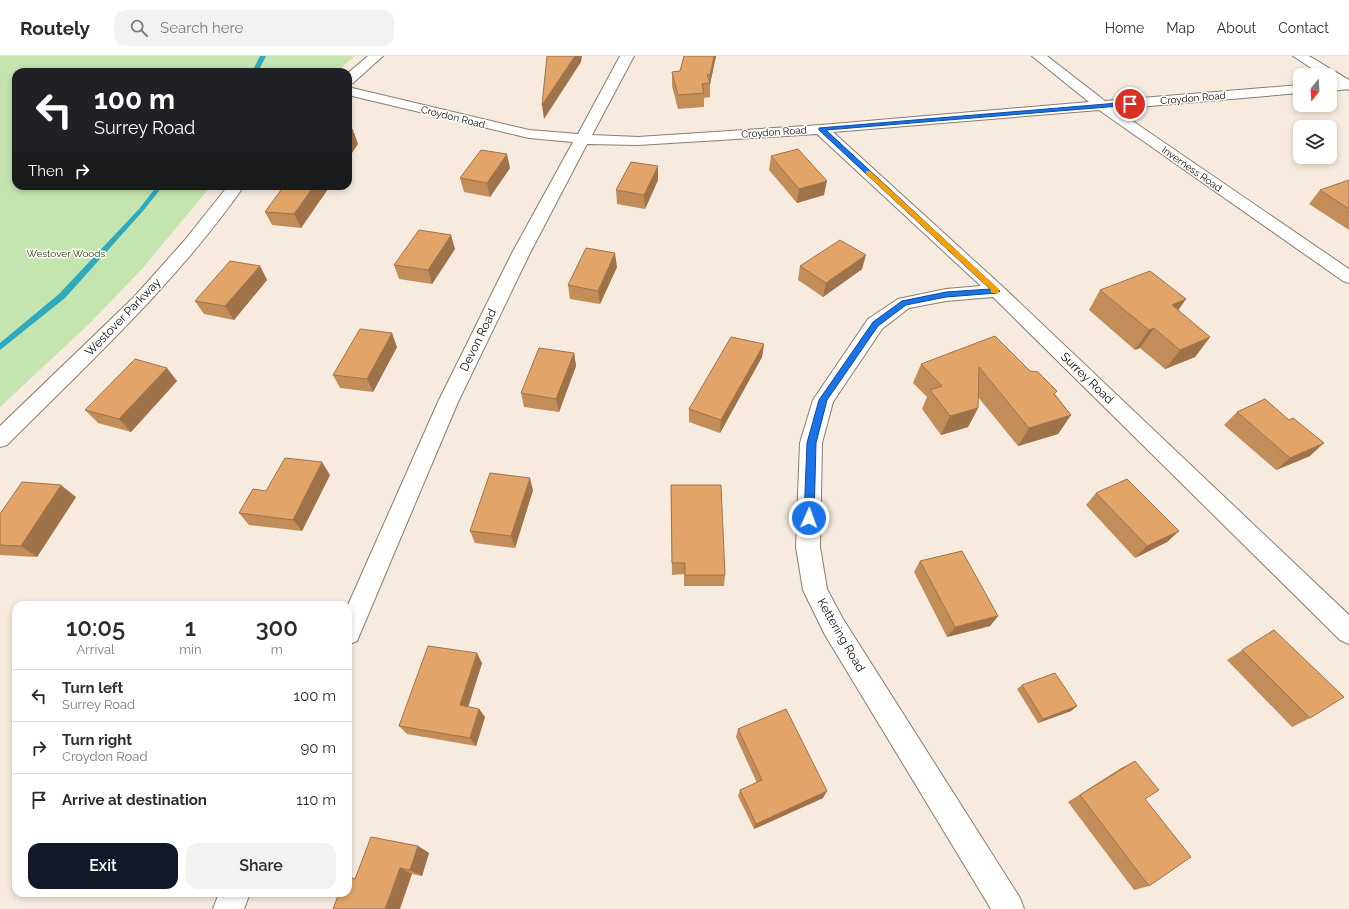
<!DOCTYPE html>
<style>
body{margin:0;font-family:Raleway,sans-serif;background:#f2f2f3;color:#2b2b33;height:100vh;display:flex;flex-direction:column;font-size:15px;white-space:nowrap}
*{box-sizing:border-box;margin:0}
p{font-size:13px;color:#7c7c81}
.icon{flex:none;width:22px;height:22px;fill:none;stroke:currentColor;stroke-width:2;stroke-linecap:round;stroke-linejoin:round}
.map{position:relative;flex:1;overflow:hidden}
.sheet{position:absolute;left:12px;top:545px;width:340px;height:296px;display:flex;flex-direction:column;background:#fff;border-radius:12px;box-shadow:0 2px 6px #0003}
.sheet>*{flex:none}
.hud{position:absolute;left:12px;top:12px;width:340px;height:122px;border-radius:12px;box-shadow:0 2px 6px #0003;background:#202124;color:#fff;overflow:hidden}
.needle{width:26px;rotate:198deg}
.buttons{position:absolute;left:1293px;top:12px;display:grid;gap:8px}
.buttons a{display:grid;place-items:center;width:44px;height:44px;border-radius:8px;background:#fff;box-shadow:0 2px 6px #0003;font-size:20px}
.pin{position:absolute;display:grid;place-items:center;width:34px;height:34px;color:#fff;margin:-17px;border:2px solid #fff;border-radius:50%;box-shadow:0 1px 4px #0007}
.me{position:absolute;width:44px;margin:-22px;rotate:2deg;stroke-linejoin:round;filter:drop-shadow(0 0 3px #0008)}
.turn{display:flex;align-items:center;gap:14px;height:84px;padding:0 16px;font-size:18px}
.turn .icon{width:52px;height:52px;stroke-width:2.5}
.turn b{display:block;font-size:28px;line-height:34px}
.then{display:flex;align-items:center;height:38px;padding:0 16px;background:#0003;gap:8px;font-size:15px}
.eta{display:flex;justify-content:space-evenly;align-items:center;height:68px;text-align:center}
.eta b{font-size:24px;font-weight:600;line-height:28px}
.cta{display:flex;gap:8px;margin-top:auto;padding:8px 16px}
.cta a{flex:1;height:46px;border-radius:12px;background:#111827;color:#fff;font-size:16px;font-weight:600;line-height:46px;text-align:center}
.cta a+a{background:#f2f2f3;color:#2b2b33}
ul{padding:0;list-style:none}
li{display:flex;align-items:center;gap:12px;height:52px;padding:0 16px;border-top:1px solid #e1e1e2}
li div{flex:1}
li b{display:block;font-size:15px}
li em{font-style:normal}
header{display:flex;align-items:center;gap:24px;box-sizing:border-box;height:56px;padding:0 20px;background:#fff;border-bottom:1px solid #e1e1e2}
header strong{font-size:19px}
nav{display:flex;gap:22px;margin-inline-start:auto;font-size:14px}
.search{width:280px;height:36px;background:#f2f2f3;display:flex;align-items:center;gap:10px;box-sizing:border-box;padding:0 14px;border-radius:12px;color:#7c7c81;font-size:15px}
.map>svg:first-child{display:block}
.green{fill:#c4e4b0}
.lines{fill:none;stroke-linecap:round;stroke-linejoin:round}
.stream{fill:#2ea9bd;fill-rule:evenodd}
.street-casing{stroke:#897d73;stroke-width:2}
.secondary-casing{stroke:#897d73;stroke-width:2}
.street{fill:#fff;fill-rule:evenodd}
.secondary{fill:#fff;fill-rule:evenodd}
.wall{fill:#c38d5a}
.shaded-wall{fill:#9f734a}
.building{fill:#e3a469;stroke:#9f734a}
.route{fill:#1a73e8;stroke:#114b97}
.slow{fill:#f59e0b}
.labels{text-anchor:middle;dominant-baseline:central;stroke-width:3;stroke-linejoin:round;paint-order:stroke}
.far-street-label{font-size:10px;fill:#100b08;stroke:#fff}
.far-park-label{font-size:10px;fill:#213c08;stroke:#fff}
.street-label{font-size:12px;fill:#100b08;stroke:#fff}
</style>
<header>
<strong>Routely</strong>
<div class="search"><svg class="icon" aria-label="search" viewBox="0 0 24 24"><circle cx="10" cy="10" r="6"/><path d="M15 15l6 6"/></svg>Search here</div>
<nav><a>Home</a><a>Map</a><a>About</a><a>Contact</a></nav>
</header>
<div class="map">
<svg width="1349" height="853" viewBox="0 0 1349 853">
<rect width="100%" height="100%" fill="#f7eade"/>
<!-- green -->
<path class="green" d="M0,0H355L336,16H16V130H211L142,213L89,268L0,351Z"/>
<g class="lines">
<!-- stream -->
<g class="stream">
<path d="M260,0H266L258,16H252Z"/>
<path d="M157,130H163L143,155L65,242L0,294V287L59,238L139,153Z"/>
</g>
<!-- street casing -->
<g class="street-casing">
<g id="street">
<path d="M620,0H634L592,79L638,81L821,69L1089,46L1032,0H1047L1105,45L1300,29V37L1115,53L1349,213V227L1343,225L1099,54L833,76L1003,231L1349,559V588L1340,584L993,241L946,245L909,252L882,273L833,346L822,387L820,491L827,533L843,563L1020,842L1024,853H991L825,579L803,534L796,491L800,387L813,344L868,263L898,243L946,233L981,230L817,78L638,89L587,88L530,197L458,346L357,585L348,589V549L438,346L512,197L573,86L529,82L348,39V31L529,74L578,78Z"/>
<path d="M1349,25V33L1330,35V27Z"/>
<path d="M219,837H250L244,853H213Z"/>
</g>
</g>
<!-- secondary casing -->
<g class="secondary-casing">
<g id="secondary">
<path d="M368,0H383L353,27L348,28V17Z"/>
<path d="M1293,0H1309L1349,24V34L1330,24V19H1322Z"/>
<path d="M228,130H244C177,226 90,306 7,389L0,391V370L134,241L184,185Z"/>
</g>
</g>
<!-- street -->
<use href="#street" class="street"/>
<!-- secondary -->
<use href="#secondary" class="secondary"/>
</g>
<!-- wall -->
<g class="wall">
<path d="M684,0H716L710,28V41L704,42V51L678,53L672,30V16L680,15Z"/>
<path d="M771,100L824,139L797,147L769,114Z"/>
<path d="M510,112L490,141L464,136L460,122Z"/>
<path d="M658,124L645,153L617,148L616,134Z"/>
<path d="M1349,124V174L1309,148L1320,134Z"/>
<path d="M284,130H330L301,172L272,169L265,156Z"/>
<path d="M455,193L432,228L399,223L394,209Z"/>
<path d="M260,210L267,224L234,264L204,258L195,245Z"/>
<path d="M800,210L862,213L823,241L798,224Z"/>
<path d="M617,211L600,248L570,243L568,229Z"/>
<path d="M1100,234L1186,243L1178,254L1210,281L1195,301L1165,313L1140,292L1135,294L1089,254Z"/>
<path d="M764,288L762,301L720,377L689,366V353Z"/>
<path d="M397,291L373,336L340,332L333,319Z"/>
<path d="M574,297L576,310L559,356L524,351L521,337Z"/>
<path d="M921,308L1030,315L1055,338L1071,359L1058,378L1018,390L978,341V352L968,371L941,379L922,353L927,341L913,327Z"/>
<path d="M177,325L131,376L98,367L85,354Z"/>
<path d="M1237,356L1310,400L1276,414L1224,369Z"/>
<path d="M330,419L302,475L249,469L239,457Z"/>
<path d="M671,429L725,519L724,530H684V518L672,519Z"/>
<path d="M533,434L515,492L475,487L470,475Z"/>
<path d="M1096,437L1179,475L1167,486L1135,502L1086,449Z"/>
<path d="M76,441L37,501L0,499V458Z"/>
<path d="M920,505L998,560L990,570L947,581L914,516Z"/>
<path d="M1274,574L1310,662L1292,671L1227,604Z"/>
<path d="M482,607L468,651L479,653L485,661L476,690L407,678L399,670Z"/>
<path d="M1022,629L1077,650L1071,655L1038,667L1017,633Z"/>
<path d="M738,673L823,742L754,773L738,740L740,734L757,727L736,681Z"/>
<path d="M1135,705L1149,830L1134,834L1068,746L1121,712Z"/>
<path d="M418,790L429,797L422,820L412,818L355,823Z"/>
</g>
<!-- shaded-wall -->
<g class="shaded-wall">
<path d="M575,0H582L581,6L544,63L542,49Z"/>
<path d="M714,0H716L710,28H709L710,19Z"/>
<path d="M353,74L358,88L348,103V81Z"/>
<path d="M507,98L510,112L490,141L487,127Z"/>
<path d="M658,110V124L645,153L644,139Z"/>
<path d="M827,125L824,139L797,147L799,133Z"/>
<path d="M314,130H330L301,172L294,158Z"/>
<path d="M451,179L455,193L432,228L428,214Z"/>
<path d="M615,197L617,211L600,248L598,235Z"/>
<path d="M866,199L862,213L823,241L826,227Z"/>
<path d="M260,210L267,224L234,264L225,250Z"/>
<path d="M1186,243L1172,263V249Z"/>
<path d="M1154,272L1140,292L1135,294L1149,274Z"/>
<path d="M392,277L397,291L373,336L367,323Z"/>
<path d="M1210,281L1195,301L1165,313L1180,294Z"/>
<path d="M764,288L762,301L720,377L721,364Z"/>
<path d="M574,297L576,310L559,356L556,343Z"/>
<path d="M167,312L177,325L131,376L119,363Z"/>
<path d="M978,352L968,371L941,379L950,360Z"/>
<path d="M1071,359L1058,378L1018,390L1029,372Z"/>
<path d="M1324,387L1310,400L1276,414L1290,402Z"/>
<path d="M322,406L330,419L302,475L293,464Z"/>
<path d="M530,422L533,434L515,492L511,480Z"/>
<path d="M61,429L76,441L37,501L21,490Z"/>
<path d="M1179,475L1167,486L1135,502L1147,490Z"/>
<path d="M998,560L990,570L947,581L955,571Z"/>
<path d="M477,597L482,607L466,658L460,649Z"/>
<path d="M1077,650L1071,655L1038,667L1043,663Z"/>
<path d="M479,653L485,661L476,690L470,682Z"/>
<path d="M827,735L823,742L754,773L756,768Z"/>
<path d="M418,790L429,797L422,820L410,814Z"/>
<path d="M400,812L412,818L400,853H385Z"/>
</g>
<!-- building -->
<g class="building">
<path d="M547,0H575L542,49Z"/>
<path d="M684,0H714L710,19H707L710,27L702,28L704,37L678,39L672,16L680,15Z"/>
<path d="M348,71L353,74L348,81Z"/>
<path d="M798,93L827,125L799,133L771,100Z"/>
<path d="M481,94L507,98L487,127L460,122Z"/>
<path d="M631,106L658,110L644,139L616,134Z"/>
<path d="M1349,124V153L1320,134Z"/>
<path d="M284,130H314L294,158L265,156Z"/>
<path d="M419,174L451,179L428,214L394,209Z"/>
<path d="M840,184L866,199L826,227L800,210Z"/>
<path d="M586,192L615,197L598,235L568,229Z"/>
<path d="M230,205L260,210L225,250L195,245Z"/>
<path d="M1150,215L1186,243L1172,249L1210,281L1180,294L1154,272L1149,274L1100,234Z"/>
<path d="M360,273L392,277L367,323L333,319Z"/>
<path d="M995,280L1030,315L1038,316L1057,335L1054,338L1071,359L1029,372L979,311L978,352L950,360L930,334L942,330L921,308Z"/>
<path d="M731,281L764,288L721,364L689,353Z"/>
<path d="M539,292L574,297L556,343L521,337Z"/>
<path d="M135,303L167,312L119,363L85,354Z"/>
<path d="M1265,343L1289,364L1293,362L1324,387L1290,402L1237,356Z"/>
<path d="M285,402L322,406L293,464L239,457L253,433L266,435Z"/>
<path d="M490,417L530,422L511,480L470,475Z"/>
<path d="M1127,423L1179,475L1147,490L1096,437Z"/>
<path d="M22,426L61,429L21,490L0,489V458Z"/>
<path d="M671,429H721L725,519H685V507H672Z"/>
<path d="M962,495L998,560L955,571L920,505Z"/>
<path d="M1274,574L1344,641L1310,662L1242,594Z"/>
<path d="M428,590L477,597L460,649L479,653L470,682L399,670Z"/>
<path d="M1055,617L1077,650L1043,663L1022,629Z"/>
<path d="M786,653L827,735L756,768L740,734L762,724L738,673Z"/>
<path d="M1135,705L1159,734L1145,743L1191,801L1149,830L1080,739Z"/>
<path d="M371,781L418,790L410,814L400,812L385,853H333L339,837H348V820L355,823Z"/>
</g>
<!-- route -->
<path class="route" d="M1130,46H1132V49L826,74L1000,235L997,237L946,241L906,249L878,270L827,344L816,387L814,462L812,464H806L804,462L807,387L819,344L873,266L902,245L946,236L990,233L819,74V72Z"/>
<!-- slow -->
<path class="slow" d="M866,115H870L999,233V237H991V234L866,118Z"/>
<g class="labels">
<!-- far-street labels -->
<g class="far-street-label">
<text transform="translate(1193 42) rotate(-5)">Croydon Road</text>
<text transform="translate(453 61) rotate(14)">Croydon Road</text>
<text transform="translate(774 76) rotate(-4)">Croydon Road</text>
<text transform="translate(1192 113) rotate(35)">Inverness Road</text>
</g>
<!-- far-park labels -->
<g class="far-park-label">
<text x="66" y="197">Westover Woods</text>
</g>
<!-- street labels -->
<g class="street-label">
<text transform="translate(123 261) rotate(-46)">Westover Parkway</text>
<text transform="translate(478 284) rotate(-64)">Devon Road</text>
<text transform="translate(1087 322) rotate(44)">Surrey Road</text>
<text transform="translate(841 579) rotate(60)">Kettering Road</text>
</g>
</g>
</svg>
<div class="buttons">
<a><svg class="needle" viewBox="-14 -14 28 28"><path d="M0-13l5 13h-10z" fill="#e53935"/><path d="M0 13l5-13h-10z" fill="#7c7c81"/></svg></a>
<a><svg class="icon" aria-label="layers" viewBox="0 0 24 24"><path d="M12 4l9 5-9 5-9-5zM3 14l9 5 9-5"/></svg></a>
</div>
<div class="pin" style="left:1130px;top:48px;background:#d93025"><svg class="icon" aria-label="arrive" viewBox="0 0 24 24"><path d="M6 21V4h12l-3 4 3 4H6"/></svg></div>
<svg class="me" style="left:809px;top:462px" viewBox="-20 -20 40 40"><circle r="17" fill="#1a73e8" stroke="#fff" stroke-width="3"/><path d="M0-11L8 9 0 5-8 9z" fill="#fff"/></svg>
<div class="hud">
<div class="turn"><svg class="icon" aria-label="left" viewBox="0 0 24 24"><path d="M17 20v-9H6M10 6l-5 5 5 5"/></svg><div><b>100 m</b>Surrey Road</div></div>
<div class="then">Then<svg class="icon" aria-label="right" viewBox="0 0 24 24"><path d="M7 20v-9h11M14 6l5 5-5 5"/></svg></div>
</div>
<section class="sheet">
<div class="eta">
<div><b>10:05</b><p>Arrival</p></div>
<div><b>1</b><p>min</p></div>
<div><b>300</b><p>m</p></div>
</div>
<ul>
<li><svg class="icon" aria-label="left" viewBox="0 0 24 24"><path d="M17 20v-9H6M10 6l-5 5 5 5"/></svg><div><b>Turn left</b><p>Surrey Road</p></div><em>100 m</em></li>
<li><svg class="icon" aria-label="right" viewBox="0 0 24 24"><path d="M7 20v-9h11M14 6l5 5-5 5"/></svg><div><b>Turn right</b><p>Croydon Road</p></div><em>90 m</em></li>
<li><svg class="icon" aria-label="arrive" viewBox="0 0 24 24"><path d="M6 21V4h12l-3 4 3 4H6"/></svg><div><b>Arrive at destination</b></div><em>110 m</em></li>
</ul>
<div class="cta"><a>Exit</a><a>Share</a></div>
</section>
</div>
